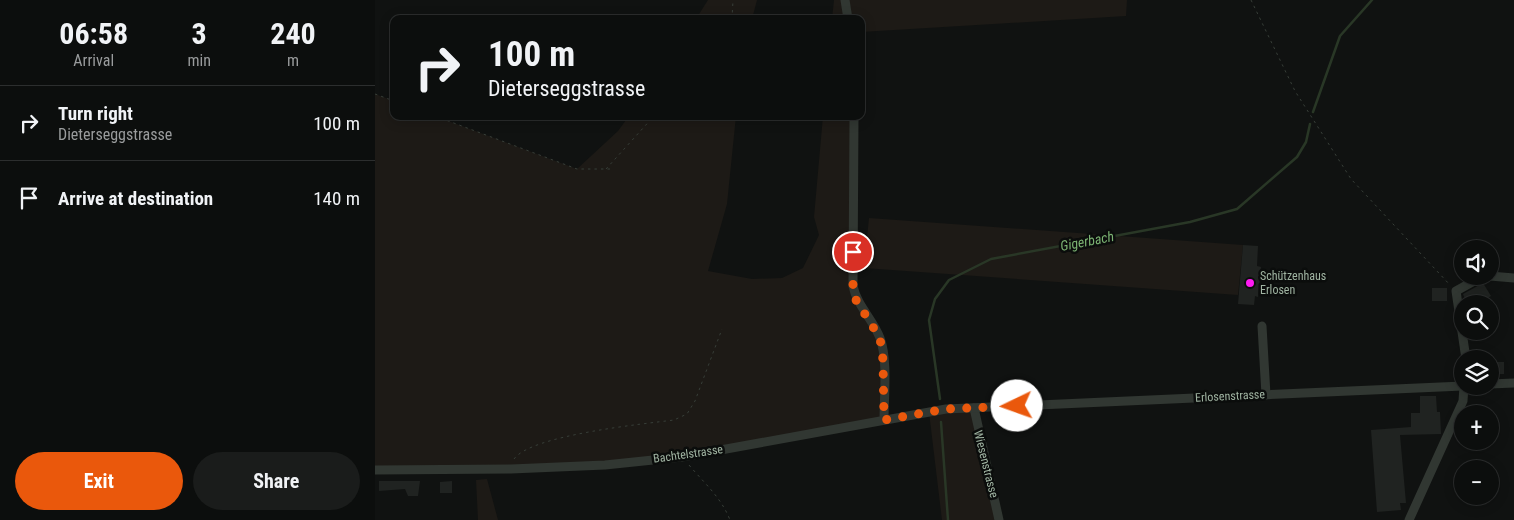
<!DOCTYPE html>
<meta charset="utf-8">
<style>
body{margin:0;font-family:"Roboto Condensed",sans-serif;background:#1a1c1b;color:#f1f3f6;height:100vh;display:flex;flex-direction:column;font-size:19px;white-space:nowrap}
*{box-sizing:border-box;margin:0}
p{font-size:16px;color:#9a9c9d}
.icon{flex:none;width:28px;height:28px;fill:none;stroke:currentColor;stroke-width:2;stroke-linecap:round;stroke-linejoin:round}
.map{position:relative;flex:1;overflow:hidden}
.details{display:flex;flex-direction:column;background:#0c0e0d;width:375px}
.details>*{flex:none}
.banner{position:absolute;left:15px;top:15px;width:475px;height:105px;border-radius:10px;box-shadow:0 2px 12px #0003,0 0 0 1px #2c2e2e;background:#0c0e0d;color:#f1f3f6;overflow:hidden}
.fabs{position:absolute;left:1079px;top:240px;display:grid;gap:10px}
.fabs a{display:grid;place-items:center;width:45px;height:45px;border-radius:50%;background:#0c0e0d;box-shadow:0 2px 12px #0003,0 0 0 1px #2c2e2e;font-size:25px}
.pin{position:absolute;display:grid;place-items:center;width:42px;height:42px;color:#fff;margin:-21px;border:2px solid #fff;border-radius:50%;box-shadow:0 1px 5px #0007}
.me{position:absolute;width:55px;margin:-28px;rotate:267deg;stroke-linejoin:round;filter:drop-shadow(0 0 4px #0008)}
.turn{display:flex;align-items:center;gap:18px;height:105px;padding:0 15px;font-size:22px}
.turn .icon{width:65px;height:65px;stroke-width:2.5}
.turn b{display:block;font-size:35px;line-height:42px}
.eta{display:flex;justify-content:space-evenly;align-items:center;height:85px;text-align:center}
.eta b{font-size:30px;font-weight:700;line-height:35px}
.cta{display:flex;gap:10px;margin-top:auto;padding:10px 15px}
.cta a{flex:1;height:58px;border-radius:30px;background:#ea580c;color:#fff;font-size:20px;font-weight:700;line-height:58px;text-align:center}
.cta a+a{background:#1a1c1b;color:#f1f3f6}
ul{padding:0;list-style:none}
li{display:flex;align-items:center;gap:15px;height:75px;padding:0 15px;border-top:1px solid #2c2e2e}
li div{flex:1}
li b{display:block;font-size:19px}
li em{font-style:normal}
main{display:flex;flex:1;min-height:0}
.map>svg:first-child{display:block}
.green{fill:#1d1a16}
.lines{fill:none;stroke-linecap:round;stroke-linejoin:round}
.stream{stroke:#293726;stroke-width:2.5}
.building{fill:#202321}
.path{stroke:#373e38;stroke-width:1;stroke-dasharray:2.5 4;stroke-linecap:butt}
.minor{stroke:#313732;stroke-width:9}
.route{stroke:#ea580c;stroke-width:9;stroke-dasharray:0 16.2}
.poi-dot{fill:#ff1bf3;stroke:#0b0d0c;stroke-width:2}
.labels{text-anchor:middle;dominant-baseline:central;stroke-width:5;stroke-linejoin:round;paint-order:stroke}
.poi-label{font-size:12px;fill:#a0b4a2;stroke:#0b0d0c;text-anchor:start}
.street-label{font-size:12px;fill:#a0b4a2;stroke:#0b0d0c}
.water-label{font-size:14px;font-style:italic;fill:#7cb473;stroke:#0b0d0c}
</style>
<main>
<section class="details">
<div class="eta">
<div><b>06:58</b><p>Arrival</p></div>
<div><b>3</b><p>min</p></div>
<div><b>240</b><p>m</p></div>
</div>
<ul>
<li><svg class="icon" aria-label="right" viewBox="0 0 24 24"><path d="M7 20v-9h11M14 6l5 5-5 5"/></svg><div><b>Turn right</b><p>Dieterseggstrasse</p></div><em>100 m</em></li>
<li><svg class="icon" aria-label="arrive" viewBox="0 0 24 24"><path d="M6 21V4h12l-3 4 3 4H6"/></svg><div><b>Arrive at destination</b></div><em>140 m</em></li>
</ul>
<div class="cta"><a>Exit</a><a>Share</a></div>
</section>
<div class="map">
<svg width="1139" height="520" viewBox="0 0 1139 520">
<rect width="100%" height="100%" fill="#101211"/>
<!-- green -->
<g class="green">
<path d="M333,0H382L377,19H321Z"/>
<path d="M459,0H752L751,16L486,32V19H457Z"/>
<path d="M0,94L19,101V116H60L202,169L243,131L254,116H361L352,204L333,271L377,279L407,278L428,268L444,235L439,217L448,116H479L478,286L505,338L509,420L307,457L230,465L0,470Z"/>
<path d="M494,218L868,245L863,295L489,268Z"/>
<path d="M599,408L624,520H567L554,412Z"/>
<path d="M112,479L123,520H103L101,480Z"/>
</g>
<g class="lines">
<!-- stream -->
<g class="stream">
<path d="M938,112L965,36L997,0"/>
<path d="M565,399L554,320L560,299L574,280L616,259L815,222L862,209L922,157L931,142L935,124"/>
<path d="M566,422L573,520"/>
</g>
</g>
<!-- building -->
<g class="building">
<path d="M868,245L883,246L882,266L886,267L883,297L880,296L879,305L863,304Z"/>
<path d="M1108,283L1116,296L1103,304H1092L1088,294Z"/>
<rect x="1057" y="288" width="15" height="13"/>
<rect x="1115" y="362" width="14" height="12"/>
<path d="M1045,396H1061L1062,412H1065L1066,434L1025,435L1031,503H1025L1026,510L1002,512L996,430L1036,427V413H1045Z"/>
<path d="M4,481H45L43,496H33L30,489L4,491Z"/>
<path d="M77,481V493H65V482Z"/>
</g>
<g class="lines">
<!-- path -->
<g class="path">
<path d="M876,0L920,91L976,179L1075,285"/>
<path d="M357,19L358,0"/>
<path d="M0,94L19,101"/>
<path d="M60,116L202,169H238"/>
<path d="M231,169L279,116"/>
<path d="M139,459C156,435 268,424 299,420L312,414L320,401L347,329"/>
<path d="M314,465C329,483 346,497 355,520"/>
</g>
<!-- minor -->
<g class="minor">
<path d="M470,0L473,19"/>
<path d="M479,116L478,286C482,306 498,319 505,338C513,359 509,397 509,420"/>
<path d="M1115,276L1139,278"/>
<path d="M887,326L891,395"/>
<path d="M1091,359L1081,291L1108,276"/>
<path d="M1115,384L1139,383"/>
<path d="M599,408L624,520"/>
<path d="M0,470L136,469L230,465L307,457L571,409L1088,386"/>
<path d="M1034,520L1088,401L1089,386"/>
</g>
</g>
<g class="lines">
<!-- route -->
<path class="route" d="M478,252V286L481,300L505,338L508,360L509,420L571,409L642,406"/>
</g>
<!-- markers -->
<circle class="poi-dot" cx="875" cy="283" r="5"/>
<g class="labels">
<!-- poi labels -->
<g class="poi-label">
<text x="885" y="276">Schützenhaus<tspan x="885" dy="14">Erlosen</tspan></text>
</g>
<!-- street labels -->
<g class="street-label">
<text transform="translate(855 396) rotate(-3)">Erlosenstrasse</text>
<text transform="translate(313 454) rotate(-8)">Bachtelstrasse</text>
<text transform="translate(611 464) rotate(76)">Wiesenstrasse</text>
</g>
<!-- water labels -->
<g class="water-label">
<text transform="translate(712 241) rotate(-11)">Gigerbach</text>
</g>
</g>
</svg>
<div class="fabs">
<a><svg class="icon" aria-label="sound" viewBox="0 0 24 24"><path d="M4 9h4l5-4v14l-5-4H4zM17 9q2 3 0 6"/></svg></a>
<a><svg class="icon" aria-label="search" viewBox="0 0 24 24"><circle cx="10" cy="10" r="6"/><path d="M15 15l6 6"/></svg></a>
<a><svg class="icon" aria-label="layers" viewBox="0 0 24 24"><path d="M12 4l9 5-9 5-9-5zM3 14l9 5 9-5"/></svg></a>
<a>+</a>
<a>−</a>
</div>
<div class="pin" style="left:478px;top:252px;background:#d93025"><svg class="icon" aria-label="arrive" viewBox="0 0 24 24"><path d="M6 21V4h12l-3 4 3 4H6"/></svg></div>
<svg class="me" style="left:642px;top:406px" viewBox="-20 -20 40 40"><circle r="19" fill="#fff"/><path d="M0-13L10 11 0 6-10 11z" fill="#ea580c"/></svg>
<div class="banner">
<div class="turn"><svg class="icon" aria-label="right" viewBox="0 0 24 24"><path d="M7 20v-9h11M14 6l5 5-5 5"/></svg><div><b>100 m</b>Dieterseggstrasse</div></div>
</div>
</div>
</main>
